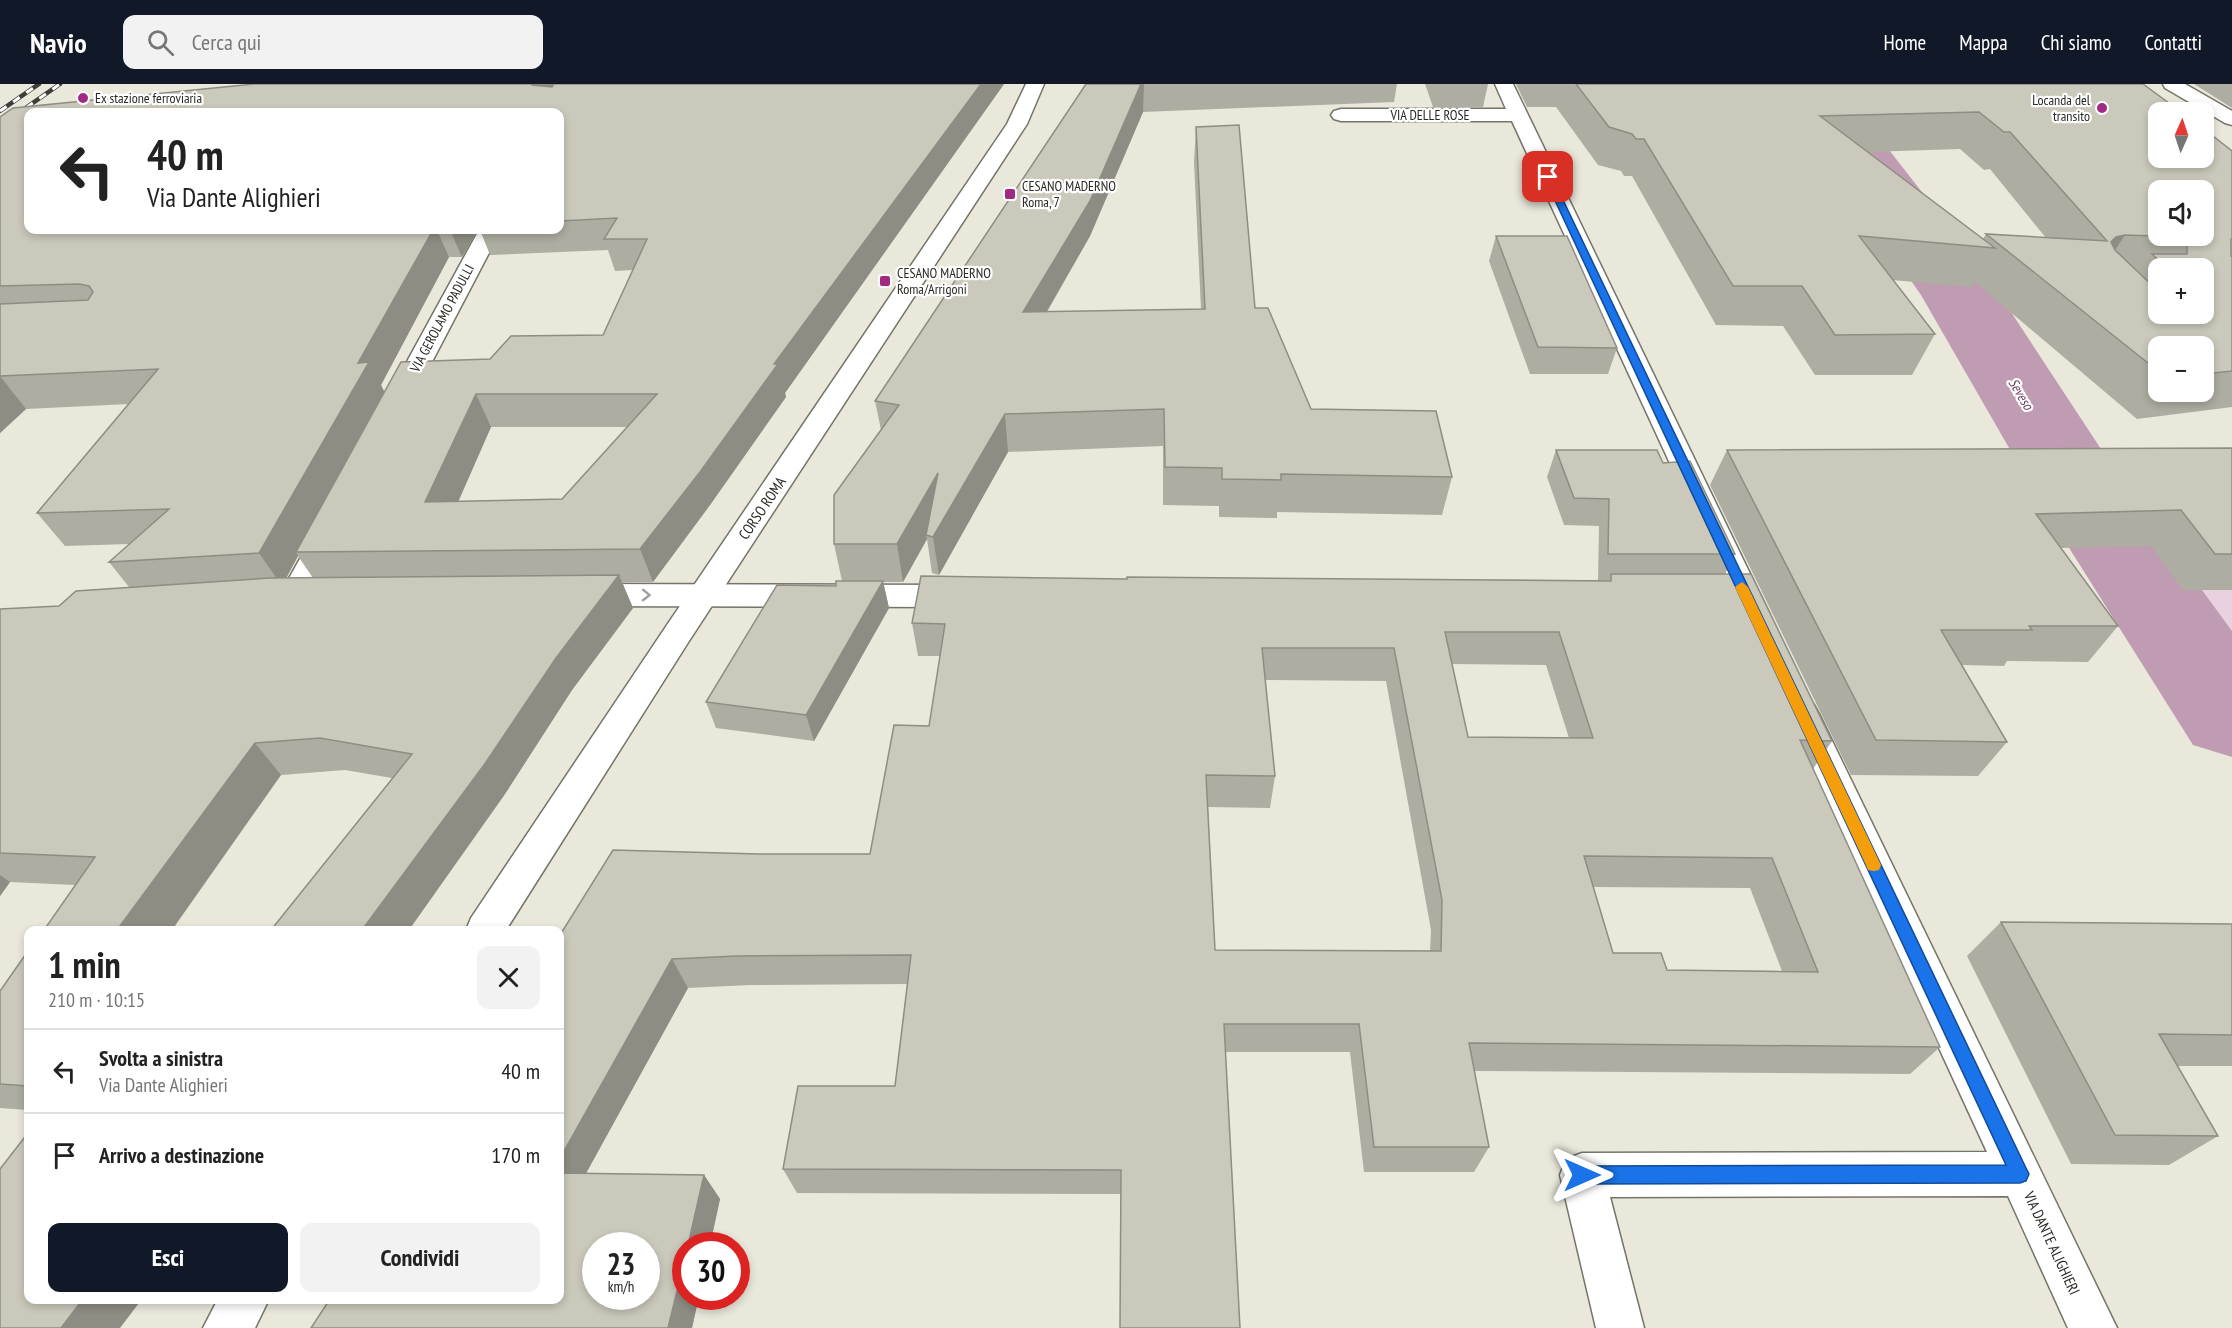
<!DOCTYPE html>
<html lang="it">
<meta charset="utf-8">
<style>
body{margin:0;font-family:"PT Sans Narrow",sans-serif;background:#f2f2f2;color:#222;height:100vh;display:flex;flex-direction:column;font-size:22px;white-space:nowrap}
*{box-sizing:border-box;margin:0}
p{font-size:20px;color:#767676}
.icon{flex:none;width:33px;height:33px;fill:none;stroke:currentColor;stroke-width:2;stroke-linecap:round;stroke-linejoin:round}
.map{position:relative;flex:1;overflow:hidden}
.details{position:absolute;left:24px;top:842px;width:540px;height:378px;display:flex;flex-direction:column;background:#fff;border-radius:12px;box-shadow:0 3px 9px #0003}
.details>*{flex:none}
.hud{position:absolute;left:24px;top:24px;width:540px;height:126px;border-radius:12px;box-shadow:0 3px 9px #0003;background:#fff;color:#222;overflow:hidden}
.needle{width:39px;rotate:3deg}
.tools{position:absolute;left:2148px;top:18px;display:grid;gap:12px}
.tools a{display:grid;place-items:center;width:66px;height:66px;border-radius:12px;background:#fff;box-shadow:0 3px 9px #0003;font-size:30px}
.speed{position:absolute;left:582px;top:1148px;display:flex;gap:12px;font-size:30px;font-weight:700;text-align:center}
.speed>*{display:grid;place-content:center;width:78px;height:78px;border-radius:50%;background:#fff;box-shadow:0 3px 9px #0003;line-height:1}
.speed small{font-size:15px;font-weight:400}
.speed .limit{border:9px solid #d22;background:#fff;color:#111}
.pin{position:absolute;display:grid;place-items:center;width:51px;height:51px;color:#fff;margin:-26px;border-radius:12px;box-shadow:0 3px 9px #0006}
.me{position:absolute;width:66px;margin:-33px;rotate:90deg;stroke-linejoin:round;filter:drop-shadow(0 0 4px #0008)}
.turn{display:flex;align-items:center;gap:21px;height:126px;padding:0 24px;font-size:27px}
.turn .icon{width:78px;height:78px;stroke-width:2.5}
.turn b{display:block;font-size:42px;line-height:51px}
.round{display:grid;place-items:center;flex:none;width:63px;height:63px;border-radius:12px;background:#f2f2f2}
.head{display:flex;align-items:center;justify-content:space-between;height:102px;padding:0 24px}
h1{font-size:36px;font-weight:600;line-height:45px}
.primary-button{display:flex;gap:12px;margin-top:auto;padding:12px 24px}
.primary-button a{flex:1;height:69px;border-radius:12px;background:#111827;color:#fff;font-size:24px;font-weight:600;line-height:69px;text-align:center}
.primary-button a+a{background:#f2f2f2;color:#222}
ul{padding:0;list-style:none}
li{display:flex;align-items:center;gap:18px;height:84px;padding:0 24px;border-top:2px solid #e0e0e0}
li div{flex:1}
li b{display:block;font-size:22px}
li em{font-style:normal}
header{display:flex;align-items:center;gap:36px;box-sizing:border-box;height:84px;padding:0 30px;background:#111827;color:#fff}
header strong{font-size:28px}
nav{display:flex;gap:33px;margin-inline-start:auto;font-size:21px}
.search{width:420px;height:54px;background:#f2f2f2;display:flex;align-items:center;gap:15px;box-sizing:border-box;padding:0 21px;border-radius:12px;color:#767676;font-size:22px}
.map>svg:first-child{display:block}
.green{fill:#ead1e0}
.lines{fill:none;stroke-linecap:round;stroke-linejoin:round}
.river{fill:#c09cb2;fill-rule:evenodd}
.pedestrian-casing{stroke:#757468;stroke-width:3}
.minor-casing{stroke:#757468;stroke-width:3}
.tertiary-casing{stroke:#757468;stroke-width:3}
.pedestrian{fill:#fff;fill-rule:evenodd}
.minor{fill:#fff;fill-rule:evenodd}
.tertiary{fill:#fff;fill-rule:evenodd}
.rail-casing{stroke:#3e3d38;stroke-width:4.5}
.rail{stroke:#fff;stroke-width:3;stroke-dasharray:8;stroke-linecap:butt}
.wall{fill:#aeada1;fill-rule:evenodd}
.shaded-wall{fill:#8d8d83}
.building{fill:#cac9bb;stroke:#8d8d83;stroke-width:1.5;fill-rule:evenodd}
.oneway{stroke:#9f9f9d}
.route{fill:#1a73e8;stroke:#114b97;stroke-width:1.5}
.slow{fill:#f59e0b}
.poi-dot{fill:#a22a81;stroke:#fff;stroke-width:2}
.labels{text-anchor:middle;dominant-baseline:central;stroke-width:4.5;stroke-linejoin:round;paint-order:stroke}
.far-poi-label{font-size:14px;fill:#2a2a25;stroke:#fff;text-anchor:start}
.far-street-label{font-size:14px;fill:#2a2a25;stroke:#fff}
.far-water-label{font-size:14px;font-style:italic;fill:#6e3c5d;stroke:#fff}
.street-label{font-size:15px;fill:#2a2a25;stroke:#fff}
</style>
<header>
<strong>Navio</strong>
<div class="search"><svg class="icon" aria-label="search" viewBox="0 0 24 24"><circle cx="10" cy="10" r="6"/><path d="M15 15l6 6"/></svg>Cerca qui</div>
<nav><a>Home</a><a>Mappa</a><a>Chi siamo</a><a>Contatti</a></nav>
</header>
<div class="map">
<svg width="2232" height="1244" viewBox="0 0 2232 1244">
<rect width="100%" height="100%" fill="#e9e8db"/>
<!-- green -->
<path class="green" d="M2183,506H2232V570Z"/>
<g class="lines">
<!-- river -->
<path class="river" d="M1765,0H1830L1879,53L1988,193L2120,394L2232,547V673L2193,661L2039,416L1921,211L1831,81Z"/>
<!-- pedestrian casing -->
<g class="pedestrian-casing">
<path id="pedestrian" d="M2163,0H2185L2232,27V41L2225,39L2165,4Z"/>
</g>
<!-- minor casing -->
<g class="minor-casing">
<g id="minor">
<path d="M1495,0H1513L1769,529L1765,537L1754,540L1743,537L1739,529L1512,37H1341L1334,35L1331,31L1334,27L1341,25H1506Z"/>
<path d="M479,146H501L412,316L408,321L399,324L390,321L386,316Z"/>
<path d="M330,436L340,439L344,446L308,514L304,522L293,525L282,522L278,514L316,446L320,439Z"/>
<path d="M583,500L960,501L971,505L975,512L971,519L960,523L583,522L572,518L568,511L572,504Z"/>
<path d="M1802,617L1814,621L1819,630L2117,1244H2068L2008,1112L1610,1113L1644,1244H1596L1560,1091L1566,1075L1582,1069L1987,1068L1785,630L1790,621Z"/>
</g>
</g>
<!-- tertiary casing -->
<g class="tertiary-casing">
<g id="tertiary">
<path d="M1026,0H1044L1027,40L689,557L506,846H466L471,834L667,541L1007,40Z"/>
<path d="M218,1215H269L255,1244H203Z"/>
</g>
</g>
<!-- pedestrian -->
<use href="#pedestrian" class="pedestrian"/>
<!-- minor -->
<use href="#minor" class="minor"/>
<!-- tertiary -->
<use href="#tertiary" class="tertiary"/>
<!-- rail casing -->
<g class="rail-casing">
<g id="rail">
<path d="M0,27L39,0"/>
<path d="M0,42L60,0"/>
</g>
</g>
<!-- rail -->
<use href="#rail" class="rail"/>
</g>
<!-- wall -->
<g class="wall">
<path d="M254,0H1004L785,309L786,313L710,421L653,498H622L633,524L572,606L503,713L345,686L281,691L75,801L10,798L0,812V525L59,522L129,503L109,478L129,460L65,462L37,429L129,320L26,325L0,349V33ZM560,28V146H480L490,171L608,166L615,187L633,186L603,251L490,275L384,308L381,301L449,173H462L478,146H28ZM491,343H628L562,415L458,418ZM298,472L313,494H286Z"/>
<path d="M1086,0H1397L1394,18L1143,28L1090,152L1047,228L1201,225L1194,78L1196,43L1255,224L1311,325L1452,393L1442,431L1277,428V434L1219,433V422L1163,421V362L1008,368L939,491L932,489L927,455L903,498H883L889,524L814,657L716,644L706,618L842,497L834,460L881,346L875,317Z"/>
<path d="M1425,0H1488L1483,23H1433Z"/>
<path d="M1516,0H2143L2232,67V323L2137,335L1975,198L1972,203L1892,196L1935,250L1912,291H1815L1783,242L1716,241L1632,92H1624L1621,87L1598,81L1556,23H1527ZM1960,65L1984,86L1990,85L2046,154L1986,150L1983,155L1867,68ZM2158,184H2204V230H2158ZM2158,262H2204V308H2158Z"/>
<path d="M2194,0H2232V24Z"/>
<path d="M1496,152L1617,264L1608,290H1530L1489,177Z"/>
<path d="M2232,364V506H2183L2151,462L2061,464L2118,542L2088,578L2007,577L2004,582L1962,581L2007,658L1978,692L1851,691L1710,401L1727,366Z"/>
<path d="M1556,366L1663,379L1735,470L1725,490L1832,657L1813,685L1940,963L1910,990L1474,987L1489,1063L1474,1088H1364L1350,968H1226L1121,1110L797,1109L783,1085L895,1002L907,900L750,901L688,904L586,1089L704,1091L720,1115L710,1161H686V1212H699L692,1244H311L560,851L759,770H870L929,642L940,572H918L912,539L1127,495L1598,496L1599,442L1564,441L1547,393ZM1452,580L1546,581L1569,654L1468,653ZM1265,596L1386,597L1431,846L1430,867L1215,866L1208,723L1270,724L1275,692ZM1593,803L1750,804L1782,887L1667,886L1613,869Z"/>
<path d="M2001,838L2232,840V982H2177L2218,1052L2169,1081L2071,1080L1967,872Z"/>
<path d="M28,867V1026L0,1024V907Z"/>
</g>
<!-- shaded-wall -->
<g class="shaded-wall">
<path d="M532,0H557L542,28Z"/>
<path d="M981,0H1004L785,309L786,313L710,421L653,498L640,465L774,280Z"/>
<path d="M1141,0H1144L1143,28L1090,152L1025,265L1023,228Z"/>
<path d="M433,146H437L449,173L381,301L386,311L296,468L298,472L282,502L259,469L358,279Z"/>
<path d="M450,146H478L462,173Z"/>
<path d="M2125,151L2099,190L2111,158L2116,153Z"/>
<path d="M0,292L26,325L0,349Z"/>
<path d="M476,310L491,343L443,452L425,418Z"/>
<path d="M1005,330L1008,368L939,491L933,453Z"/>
<path d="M938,389L926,451L927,455L903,498L897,460Z"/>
<path d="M619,491L633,524L572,606L503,713L409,846H362L556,574Z"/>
<path d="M883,497L889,524L814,657L806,631Z"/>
<path d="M255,659L281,691L172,846H117Z"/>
<path d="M0,791L10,798L0,812Z"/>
<path d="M672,875L688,904L573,1113L560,1098V1074Z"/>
<path d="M704,1091L720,1115L710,1161H688Z"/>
<path d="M686,1170V1212H699L692,1244H668Z"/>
<path d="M83,1215H142L120,1244H61Z"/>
</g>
<!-- building -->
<g class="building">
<path d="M254,0H532V1L552,3L554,0H981L774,280H778L700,388L640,465L296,468L401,278L490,275L511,252L603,251L647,155H604L617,134L560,137V28H28V146H433L358,279L369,278L259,469L109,478L169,425L37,429L158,285L0,292V220L88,216L93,208L89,202L79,200L0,202V33L13,24ZM476,310H657L562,415L425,418Z"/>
<path d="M1086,0H1141L1090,117L1023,228L1205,225L1196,43L1239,41L1255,224H1268L1311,325L1436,327L1452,393L1281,390V396L1222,395V384L1165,383L1164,325L1005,330L933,453L926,451L938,389L897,460H834V411L899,321L875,317Z"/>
<path d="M1576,0H2143L2181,28H2158V74H2204V45L2232,67V155H2231V172H2232V287L2204,290V262H2158V287L1986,150L2107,157L2010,48H2004L1979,28L1820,32L1995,164L1859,152L1935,250L1835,251L1802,202H1733L1644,55H1636L1632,50L1609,43ZM2158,106H2204V152H2158ZM2125,151L2187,153V170H2152L2167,184H2204V219L2207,222L2204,224V230H2158V207L2115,166L2111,158L2116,153Z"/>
<path d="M1496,152H1567L1617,264L1538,263Z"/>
<path d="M2232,364V470H2215L2181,426L2036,430L2118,542H2029L2032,546H1941L2007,658L1876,656L1727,366Z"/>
<path d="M1556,366H1657L1663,379L1690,377L1735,470H1608L1609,415L1574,414Z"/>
<path d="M1611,490H1751L1832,657L1800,656L1940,963L1469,959L1489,1063H1374L1359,940H1224L1240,1244H1120L1121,1086L783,1085L798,1002H895L911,871L737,872L672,875L560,1074V851L613,766L759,770H870L894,641L929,642L945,540L912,539L921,492L1127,495V493L1611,497ZM1445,548H1559L1593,654L1468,653ZM1262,564H1394L1442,816L1441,867L1215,866L1206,691L1275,692ZM1584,772L1772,774L1818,888L1667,886L1661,869H1613Z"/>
<path d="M619,491L556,574L484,681L362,846H271L412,670L320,654L255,659L117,846H44L95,773L0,769V525L59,522L76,507L270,494Z"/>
<path d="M836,497H883L806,631L706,618L777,501L836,502Z"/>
<path d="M2001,838L2232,840V951L2159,950L2218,1052L2115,1051Z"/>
<path d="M28,867V1002L0,1000V907Z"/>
<path d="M28,1049V1215H83L61,1244H0V1085Z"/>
<path d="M560,1089L704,1091L688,1161H686V1170L668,1244H311L330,1215H560ZM596,1161H646V1212H596Z"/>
</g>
<!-- one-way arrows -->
<defs><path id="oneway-chevron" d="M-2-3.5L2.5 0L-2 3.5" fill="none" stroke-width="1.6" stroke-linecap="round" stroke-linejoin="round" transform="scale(1.5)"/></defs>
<use class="oneway" href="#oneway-chevron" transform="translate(646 511) rotate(1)"/>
<!-- route -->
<path class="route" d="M1545,91L1552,93L2026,1084L2029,1090L2026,1097L2020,1099L1582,1100L1576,1097L1573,1091L1576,1084L1582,1082L2006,1081L1544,93Z"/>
<!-- slow -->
<path class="slow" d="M1742,498L1748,503L1881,781L1879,786L1874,787L1868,786L1866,781L1735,503Z"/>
<!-- markers -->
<g class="poi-dot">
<circle cx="83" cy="14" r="6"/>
<circle cx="2102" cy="24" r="6"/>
<rect x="1004" y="104" width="12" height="12" rx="3"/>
<rect x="879" y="191" width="12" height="12" rx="3"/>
</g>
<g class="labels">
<!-- far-poi labels -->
<g class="far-poi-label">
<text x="95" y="14">Ex stazione ferroviaria</text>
<text x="2090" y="16" text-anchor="end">Locanda del<tspan x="2090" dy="16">transito</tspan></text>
<text x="1022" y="102">CESANO MADERNO<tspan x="1022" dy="16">Roma, 7</tspan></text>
<text x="897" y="189">CESANO MADERNO<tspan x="897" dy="16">Roma/Arrigoni</tspan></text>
</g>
<!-- far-street labels -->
<g class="far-street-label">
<text x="1430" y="31">VIA DELLE ROSE</text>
<text transform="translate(442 234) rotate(-62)">VIA GEROLAMO PADULLI</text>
</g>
<!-- far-water labels -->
<g class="far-water-label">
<text transform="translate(2021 310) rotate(59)">Seveso</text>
</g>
<!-- street labels -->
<g class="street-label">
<text transform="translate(762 424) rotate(-56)">CORSO ROMA</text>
<text transform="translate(2052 1159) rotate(65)">VIA DANTE ALIGHIERI</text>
</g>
</g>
</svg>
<div class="tools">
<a><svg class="needle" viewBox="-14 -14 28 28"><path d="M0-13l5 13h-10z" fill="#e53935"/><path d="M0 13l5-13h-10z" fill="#767676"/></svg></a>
<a><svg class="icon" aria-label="sound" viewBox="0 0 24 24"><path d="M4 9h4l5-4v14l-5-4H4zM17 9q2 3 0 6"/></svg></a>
<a>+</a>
<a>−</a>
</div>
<div class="speed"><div>23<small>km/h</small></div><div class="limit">30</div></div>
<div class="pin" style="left:1548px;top:93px;background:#d93025"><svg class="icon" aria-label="arrive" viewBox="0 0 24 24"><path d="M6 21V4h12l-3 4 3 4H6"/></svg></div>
<svg class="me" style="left:1582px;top:1091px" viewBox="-20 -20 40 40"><path d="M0-17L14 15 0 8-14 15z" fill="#1a73e8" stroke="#fff" stroke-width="4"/></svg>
<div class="hud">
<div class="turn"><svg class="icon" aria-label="left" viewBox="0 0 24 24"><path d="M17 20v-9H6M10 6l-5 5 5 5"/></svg><div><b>40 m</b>Via Dante Alighieri</div></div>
</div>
<section class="details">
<div class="head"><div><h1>1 min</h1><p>210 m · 10:15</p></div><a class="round"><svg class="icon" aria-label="close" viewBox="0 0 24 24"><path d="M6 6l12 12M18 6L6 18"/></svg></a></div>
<ul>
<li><svg class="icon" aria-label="left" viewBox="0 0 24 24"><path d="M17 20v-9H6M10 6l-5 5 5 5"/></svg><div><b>Svolta a sinistra</b><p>Via Dante Alighieri</p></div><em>40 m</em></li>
<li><svg class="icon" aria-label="arrive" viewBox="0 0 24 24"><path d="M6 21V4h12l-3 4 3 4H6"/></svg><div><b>Arrivo a destinazione</b></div><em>170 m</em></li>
</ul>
<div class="primary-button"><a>Esci</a><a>Condividi</a></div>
</section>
</div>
